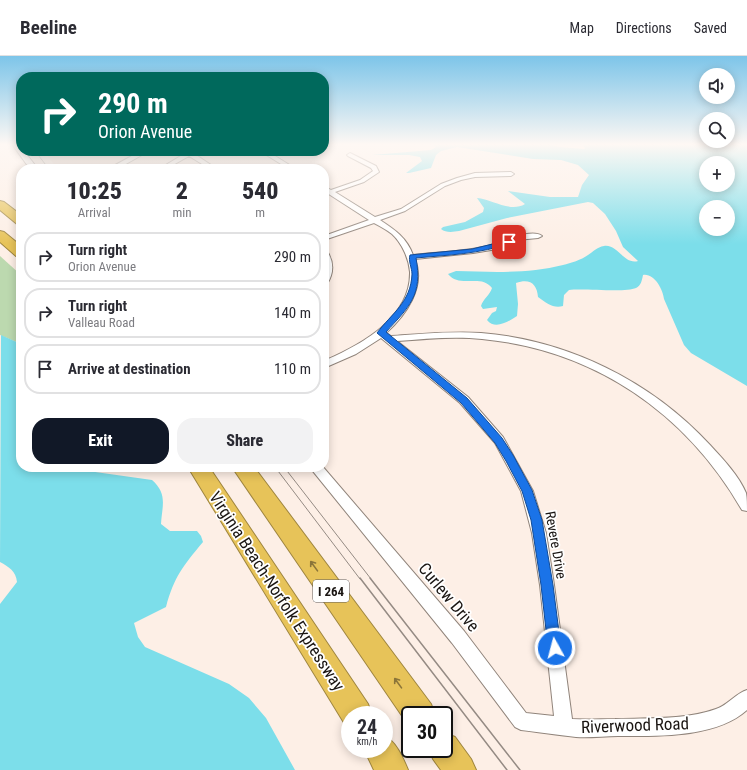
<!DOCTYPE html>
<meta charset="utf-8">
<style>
body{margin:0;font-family:"Roboto Condensed",sans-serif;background:#f2f2f3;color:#2b2b33;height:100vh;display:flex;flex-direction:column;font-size:15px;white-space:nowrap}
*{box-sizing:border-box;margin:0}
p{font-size:13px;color:#7c7c81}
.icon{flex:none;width:22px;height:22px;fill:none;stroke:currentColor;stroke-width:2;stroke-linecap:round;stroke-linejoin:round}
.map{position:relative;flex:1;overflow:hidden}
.sheet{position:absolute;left:16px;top:108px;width:313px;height:308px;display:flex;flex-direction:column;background:#fff;border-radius:16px;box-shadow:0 2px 10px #0003}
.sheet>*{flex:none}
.top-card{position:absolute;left:16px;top:16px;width:313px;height:84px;border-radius:16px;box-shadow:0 2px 10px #0003;background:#00695c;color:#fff;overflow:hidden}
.controls{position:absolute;left:699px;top:12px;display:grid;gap:8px}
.controls a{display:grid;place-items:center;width:36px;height:36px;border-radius:50%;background:#fff;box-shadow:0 2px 10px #0003;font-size:20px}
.speed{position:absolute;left:341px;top:650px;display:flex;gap:8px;font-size:20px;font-weight:700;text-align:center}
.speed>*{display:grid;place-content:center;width:52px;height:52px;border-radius:50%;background:#fff;box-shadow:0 2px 10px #0003;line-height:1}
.speed small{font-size:10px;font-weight:400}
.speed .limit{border:2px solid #111;border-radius:6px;background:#fff;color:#111}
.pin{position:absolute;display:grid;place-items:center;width:34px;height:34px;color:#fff;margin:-17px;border-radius:8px;box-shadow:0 2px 6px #0006}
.me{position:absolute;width:44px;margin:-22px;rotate:353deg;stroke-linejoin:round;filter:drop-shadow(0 0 3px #0008)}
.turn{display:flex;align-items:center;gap:14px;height:84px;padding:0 16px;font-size:18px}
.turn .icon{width:52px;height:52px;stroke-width:2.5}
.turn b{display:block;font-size:28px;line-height:34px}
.eta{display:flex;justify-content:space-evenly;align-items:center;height:68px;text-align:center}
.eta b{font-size:24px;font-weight:800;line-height:28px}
.cta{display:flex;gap:8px;margin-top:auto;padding:8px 16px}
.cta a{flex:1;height:46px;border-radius:16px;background:#111827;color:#fff;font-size:16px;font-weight:800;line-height:46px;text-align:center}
.cta a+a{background:#f2f2f3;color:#2b2b33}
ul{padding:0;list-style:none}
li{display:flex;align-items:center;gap:12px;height:50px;margin:0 8px 6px;padding:0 8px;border:2px solid #e1e1e2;border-radius:16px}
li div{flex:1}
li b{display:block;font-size:15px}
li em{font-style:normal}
header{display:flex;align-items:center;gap:24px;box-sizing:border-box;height:56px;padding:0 20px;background:#fff;border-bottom:1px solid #e1e1e2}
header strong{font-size:19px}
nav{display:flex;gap:22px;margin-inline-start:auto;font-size:14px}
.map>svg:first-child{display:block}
.built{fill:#f7e2d4}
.green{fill:#bcd9af}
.water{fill:#7cdeea;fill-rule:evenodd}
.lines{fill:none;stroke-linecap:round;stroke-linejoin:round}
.minor-casing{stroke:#90847b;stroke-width:2}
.tertiary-casing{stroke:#90847b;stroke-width:2}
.motorway-casing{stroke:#9f8640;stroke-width:2}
.minor{fill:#fff;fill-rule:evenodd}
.tertiary{fill:#fff;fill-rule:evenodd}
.motorway{fill:#e7c359;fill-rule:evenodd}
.tram-far1{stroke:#958b84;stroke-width:1}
.tram{stroke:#958b84;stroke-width:1.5}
.oneway{stroke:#8b7539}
.route{fill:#1a73e8;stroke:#114b97}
.labels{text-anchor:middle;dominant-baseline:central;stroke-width:3.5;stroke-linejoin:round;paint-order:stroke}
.shield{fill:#fff;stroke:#5f5b59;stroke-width:1}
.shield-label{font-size:13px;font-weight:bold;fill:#1a1512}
.street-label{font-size:14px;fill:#1a1512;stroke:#fff}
.near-street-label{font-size:17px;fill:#1a1512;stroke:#fff}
</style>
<header>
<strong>Beeline</strong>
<nav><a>Map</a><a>Directions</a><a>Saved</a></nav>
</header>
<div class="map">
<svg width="747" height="714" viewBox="0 0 747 714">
<rect width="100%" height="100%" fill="#fdefe6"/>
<!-- built -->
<path class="built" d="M43,95H142L107,113H58Z"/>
<!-- green -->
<path class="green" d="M0,200L21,219V288L0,279Z"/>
<!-- water -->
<g class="water">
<path d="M432,88H547L560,91L585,93L583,88H747V330L691,297L684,289L664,243C663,233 654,217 643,219C642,224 641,230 636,232C625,237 584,232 569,234L564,239L563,250C554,253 546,247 538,241C537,228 530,222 516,227L518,248L517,260C508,266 495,274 487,264L492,257L496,255L497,251L483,253L481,250C483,243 490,239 492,232C481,217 460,233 448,218L456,215C492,216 528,218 563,209C571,207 581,204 588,199C593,196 597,191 604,190C618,188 624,209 638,205L623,191L616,175L605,158L593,147L588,146L507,162L459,175C453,176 446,177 441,173L443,171L465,166L483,156L484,152L477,142C492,143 510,157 525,148L508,135L550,141H578L582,129L589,119L578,109L561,104L533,103L457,91L441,95L436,99L431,112L409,117H406L422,105L420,101L409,99H372L431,94L436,91ZM706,107H728V129H706ZM706,151H728V173H706Z"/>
<path d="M1,279L21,288V411H71L74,413L152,424C168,438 162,450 161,468L170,475H197L201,480L203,486C183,510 174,521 166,551L134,567L138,581L145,591L229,628L249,642L266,662L295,714H0V548L17,526C16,515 9,511 0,506Z"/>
</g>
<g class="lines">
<!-- minor casing -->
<g class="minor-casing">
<g id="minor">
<path d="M189,95H196L193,97L217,113H210L189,100L166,113H159Z"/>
<path d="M260,95H267L296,113H289Z"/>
<path d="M350,97L376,110L379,116L364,126L335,136L375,161L401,153L441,128L457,122L475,117L511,116L514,118L511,120L475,121L461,124L445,130L405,155L380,164C394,173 407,182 413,199C439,196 466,196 491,189C503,186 531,172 542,180L538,182L517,184L497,193L473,197L415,203C426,231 406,259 386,277L391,280C421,278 451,275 481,277C568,284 651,325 710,389C723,403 739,420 746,437C747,442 747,450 747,455L742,454C686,357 595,294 482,283C454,280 425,283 397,285L468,341L503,381L533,435L546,477L554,529L572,663C586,664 601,663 615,663C648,662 685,664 716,653C728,649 735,638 747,634V654C716,682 658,680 618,680C604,680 590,682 576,681C557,679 539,676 521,674L515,671L452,587L312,414L310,411H323L464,575L526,657L554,660L540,529L532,477L521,435L495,387L460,347L381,282L356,298L324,312V305C361,289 411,262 410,216C409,203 402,187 392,178C387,174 380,170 374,167L324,184V180L369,164L324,135V130L331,134L360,124L373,115L371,112L348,100L347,99Z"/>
<path d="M324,195H327C334,206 334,217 327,228H324Z"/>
</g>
</g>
<!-- tertiary casing -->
<g class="tertiary-casing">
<g id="tertiary">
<path d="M12,88H18L21,91V95H24L38,113H30Z"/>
<path d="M141,95H149L117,113H108Z"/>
</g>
</g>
<!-- motorway casing -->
<g class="motorway-casing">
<g id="motorway">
<path d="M0,145L4,146L21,159V169L17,168L0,154Z"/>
<path d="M0,175L4,176L21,190V201L16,200L0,186Z"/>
<path d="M188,411H209L368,648L372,659H350V671L346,670Z"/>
<path d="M232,411H254L431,648L435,659H410L409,670Z"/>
<path d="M444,677L455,681L471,703L476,714H441L433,703L429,693H444Z"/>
<path d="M384,680C396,685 403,702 408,714H374L364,693H384Z"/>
</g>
</g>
<!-- minor -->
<use href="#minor" class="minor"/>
<!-- tertiary -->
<use href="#tertiary" class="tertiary"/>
<!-- motorway -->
<use href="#motorway" class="motorway"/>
<!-- tram-far1 -->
<g class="tram-far1">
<path d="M35,95L49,113"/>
<path d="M275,411L360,523"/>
<path d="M284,411L371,523"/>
</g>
<!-- tram -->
<g class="tram">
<path d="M360,522L507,714"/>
<path d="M370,522L520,714"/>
</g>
</g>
<!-- one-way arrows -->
<defs><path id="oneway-shaft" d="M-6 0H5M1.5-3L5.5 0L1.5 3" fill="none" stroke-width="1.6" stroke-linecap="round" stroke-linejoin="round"/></defs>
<g class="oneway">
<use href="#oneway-shaft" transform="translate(314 510) rotate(-126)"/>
<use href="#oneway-shaft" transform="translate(398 627) rotate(-126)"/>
</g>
<!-- sky -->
<linearGradient id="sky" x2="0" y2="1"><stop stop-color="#7dc5e9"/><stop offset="0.47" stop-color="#fef8f4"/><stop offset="1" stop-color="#fef8f4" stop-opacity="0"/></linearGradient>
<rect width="747" height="188" fill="url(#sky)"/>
<!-- route -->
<path class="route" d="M509,184L512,186L511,187C480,198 448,199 416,202C423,239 409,251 386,276L467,342L502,382L513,399L532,434L542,464L553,529L561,592L559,596L555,598L550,596L548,592L541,529L531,464L522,435L506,405L495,387L461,347L377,277C392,257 411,246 412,218C412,212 408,205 410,199L472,193Z"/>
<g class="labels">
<!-- shield labels -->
<rect class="shield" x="313" y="524" width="36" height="22" rx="3"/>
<g class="shield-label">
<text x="331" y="535">I 264</text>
</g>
<!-- street labels -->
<g class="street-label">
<text transform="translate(556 489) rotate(80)">Revere Drive</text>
</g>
<!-- near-street labels -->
<g class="near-street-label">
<text transform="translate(277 535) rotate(57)">Virginia Beach-Norfolk Expressway</text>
<text transform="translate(449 541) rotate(50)">Curlew Drive</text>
<text transform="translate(635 669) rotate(-2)">Riverwood Road</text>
</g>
</g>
</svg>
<div class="controls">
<a><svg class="icon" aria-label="sound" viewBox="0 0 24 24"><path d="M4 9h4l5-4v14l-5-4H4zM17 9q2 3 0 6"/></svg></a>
<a><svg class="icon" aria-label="search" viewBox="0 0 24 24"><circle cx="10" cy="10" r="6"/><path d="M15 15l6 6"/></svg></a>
<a>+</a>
<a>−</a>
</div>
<div class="speed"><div>24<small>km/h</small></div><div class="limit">30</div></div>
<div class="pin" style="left:509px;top:186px;background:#d93025"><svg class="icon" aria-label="arrive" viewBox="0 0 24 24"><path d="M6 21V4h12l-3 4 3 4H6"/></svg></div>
<svg class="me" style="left:555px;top:592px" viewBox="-20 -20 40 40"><circle r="17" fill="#1a73e8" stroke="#fff" stroke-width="3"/><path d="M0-11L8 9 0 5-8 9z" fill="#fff"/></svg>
<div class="top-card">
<div class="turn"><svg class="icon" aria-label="right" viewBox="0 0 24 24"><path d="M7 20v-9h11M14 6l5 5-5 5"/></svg><div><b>290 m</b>Orion Avenue</div></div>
</div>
<section class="sheet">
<div class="eta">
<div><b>10:25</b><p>Arrival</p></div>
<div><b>2</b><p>min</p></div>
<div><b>540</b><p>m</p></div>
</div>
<ul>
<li><svg class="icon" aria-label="right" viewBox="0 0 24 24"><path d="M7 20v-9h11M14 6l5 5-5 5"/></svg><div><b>Turn right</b><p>Orion Avenue</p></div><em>290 m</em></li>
<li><svg class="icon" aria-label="right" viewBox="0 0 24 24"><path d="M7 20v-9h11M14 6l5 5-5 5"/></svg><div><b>Turn right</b><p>Valleau Road</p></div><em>140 m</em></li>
<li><svg class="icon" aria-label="arrive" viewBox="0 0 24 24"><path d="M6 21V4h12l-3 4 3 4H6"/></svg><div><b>Arrive at destination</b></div><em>110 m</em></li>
</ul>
<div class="cta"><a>Exit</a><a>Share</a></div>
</section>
</div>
